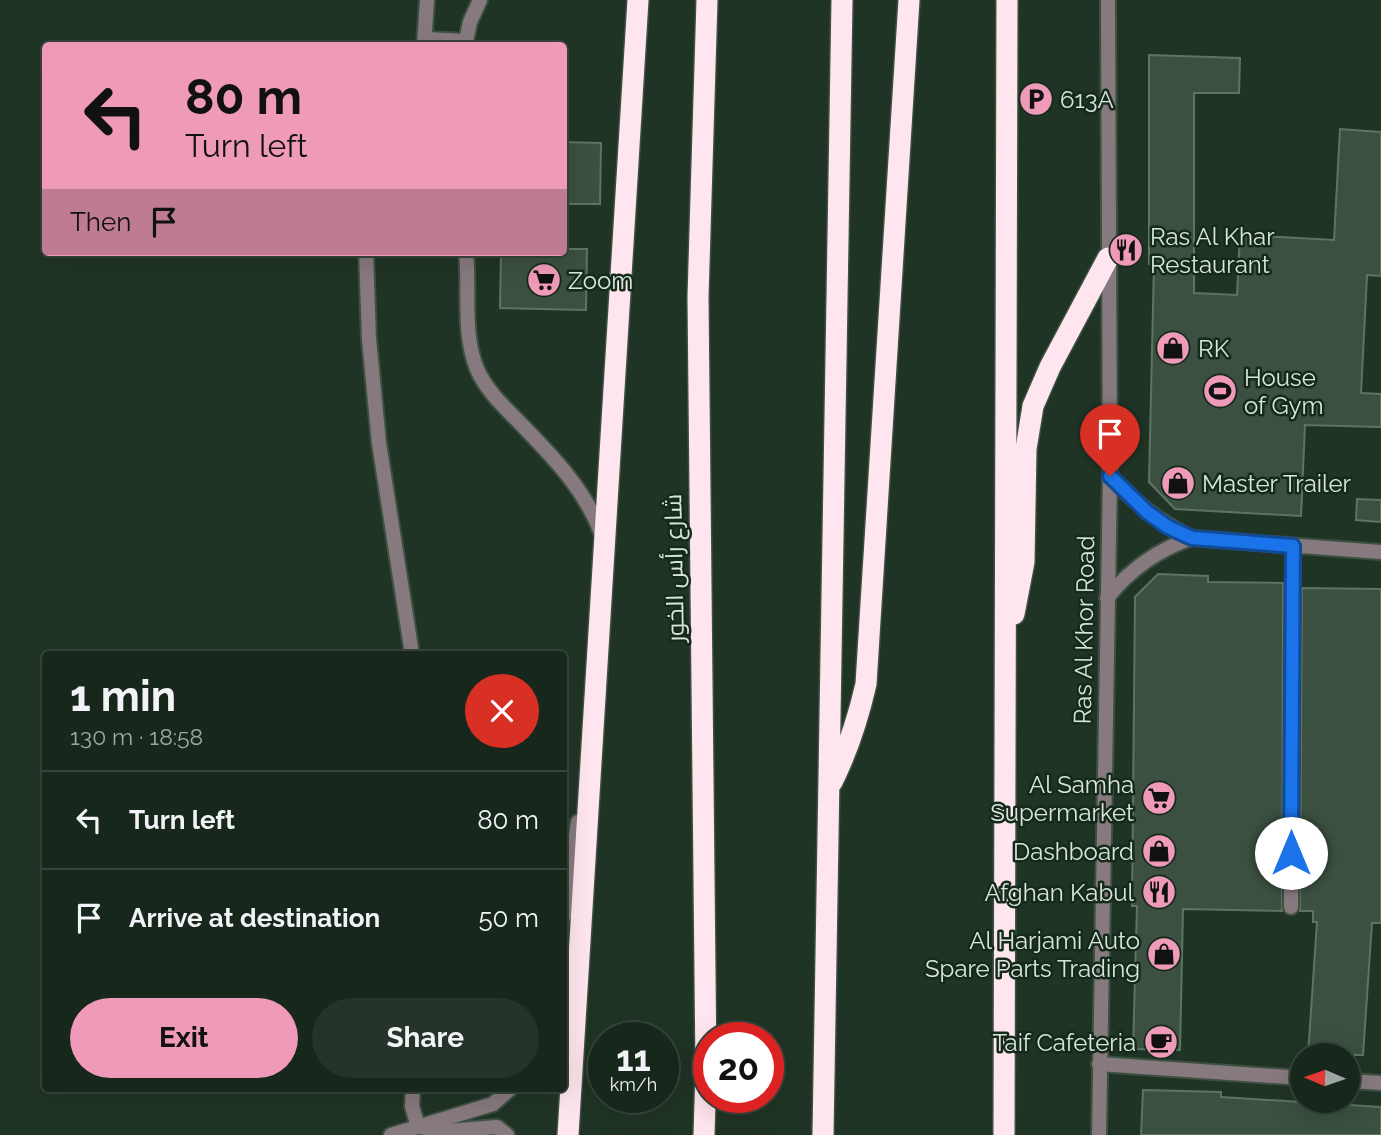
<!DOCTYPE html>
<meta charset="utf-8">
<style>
body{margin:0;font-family:Raleway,Cairo,sans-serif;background:#253329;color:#f1f3f6;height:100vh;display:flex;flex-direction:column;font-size:26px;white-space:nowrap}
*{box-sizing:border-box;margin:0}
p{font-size:23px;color:#9fa5a3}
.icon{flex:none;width:38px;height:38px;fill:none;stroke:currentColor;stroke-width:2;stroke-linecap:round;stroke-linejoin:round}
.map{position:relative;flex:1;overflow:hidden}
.details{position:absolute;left:42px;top:651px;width:525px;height:441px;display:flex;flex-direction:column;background:#18271c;border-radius:7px;box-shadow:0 7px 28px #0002,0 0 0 2px #36443b}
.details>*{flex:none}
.guide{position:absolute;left:42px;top:42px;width:525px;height:214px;border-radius:7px;box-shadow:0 7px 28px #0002,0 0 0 2px #36443b;background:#ef9ab8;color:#111;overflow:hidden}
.needle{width:46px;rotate:272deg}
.tools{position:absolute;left:1290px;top:1043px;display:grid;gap:14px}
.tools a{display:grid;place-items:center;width:70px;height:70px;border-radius:50%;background:#18271c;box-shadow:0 7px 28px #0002,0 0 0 2px #36443b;font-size:35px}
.speed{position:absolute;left:588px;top:1022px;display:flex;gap:14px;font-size:35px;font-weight:700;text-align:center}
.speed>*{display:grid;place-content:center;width:91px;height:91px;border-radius:50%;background:#18271c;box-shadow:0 7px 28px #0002,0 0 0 2px #36443b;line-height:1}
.speed small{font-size:18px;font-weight:400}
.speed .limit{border:10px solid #d22;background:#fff;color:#111}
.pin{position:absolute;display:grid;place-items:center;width:60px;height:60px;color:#fff;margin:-72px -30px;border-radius:50% 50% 50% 0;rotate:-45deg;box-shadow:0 0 7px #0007}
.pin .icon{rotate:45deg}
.me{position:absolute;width:77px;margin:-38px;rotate:0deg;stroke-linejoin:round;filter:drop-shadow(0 0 5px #0008)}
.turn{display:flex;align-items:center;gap:24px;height:147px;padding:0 28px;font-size:32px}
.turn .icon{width:91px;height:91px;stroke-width:2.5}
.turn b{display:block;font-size:49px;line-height:60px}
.then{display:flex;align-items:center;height:66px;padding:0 28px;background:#0003;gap:14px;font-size:26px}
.round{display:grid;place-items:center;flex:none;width:74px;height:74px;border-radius:37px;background:#253329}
.summary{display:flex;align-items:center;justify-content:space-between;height:119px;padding:0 28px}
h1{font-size:42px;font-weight:700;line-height:52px}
.primary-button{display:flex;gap:14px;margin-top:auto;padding:14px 28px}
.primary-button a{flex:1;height:80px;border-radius:42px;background:#ef9ab8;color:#111;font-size:28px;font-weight:700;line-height:80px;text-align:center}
.primary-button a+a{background:#253329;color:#f1f3f6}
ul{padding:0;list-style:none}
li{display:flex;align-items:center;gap:21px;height:98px;padding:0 28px;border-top:2px solid #36443b}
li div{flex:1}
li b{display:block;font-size:26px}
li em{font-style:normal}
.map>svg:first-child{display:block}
.building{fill:#3b5040;stroke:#5e7463;stroke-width:2}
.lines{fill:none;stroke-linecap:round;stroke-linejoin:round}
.service-casing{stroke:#3d5042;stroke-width:18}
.minor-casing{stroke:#3d5042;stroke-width:18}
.tertiary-casing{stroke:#3d5042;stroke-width:18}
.motorway-casing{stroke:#3d5042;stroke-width:24}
.service{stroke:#877a7e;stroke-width:14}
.minor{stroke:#877a7e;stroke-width:14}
.tertiary{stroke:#877a7e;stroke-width:14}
.motorway{stroke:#ffe5ed;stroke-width:21}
.route-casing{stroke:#114b97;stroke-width:18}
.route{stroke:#1a73e8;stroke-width:12}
.labels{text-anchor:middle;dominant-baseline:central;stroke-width:5;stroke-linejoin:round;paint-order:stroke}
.poi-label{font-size:24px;fill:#d8e5db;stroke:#162a1b;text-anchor:start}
.street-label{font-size:24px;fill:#d8e5db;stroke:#162a1b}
</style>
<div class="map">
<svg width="1381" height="1135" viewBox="0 0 1381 1135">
<rect width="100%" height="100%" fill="#203425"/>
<!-- building -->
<g class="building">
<path d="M1149,55L1240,58L1239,93H1194V293L1237,295L1240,235L1334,240L1340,129L1381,132V276L1367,275L1361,393L1381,394V427L1305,425L1301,516L1175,509L1149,482L1154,264H1149Z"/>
<path d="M564,142L601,143L600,204H564Z"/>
<path d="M564,249H587L586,310L500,308L501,252H564Z"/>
<path d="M1357,499L1381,500V522L1356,520Z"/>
<path d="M1158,574L1208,576V582L1283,583L1282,911L1183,909L1180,1050L1133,1049L1137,906H1132L1135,597Z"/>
<path d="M1302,588L1381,589V923H1372L1363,1055H1308L1317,922H1313V911H1300Z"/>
<path d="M1143,1090L1221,1092V1097L1381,1107V1135H1141Z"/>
</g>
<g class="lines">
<!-- service casing -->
<g class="service-casing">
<g id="service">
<path d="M426,39L465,41"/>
<path d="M424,46L427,0"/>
<path d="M465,46L470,22L480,0"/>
<path d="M366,252L369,339L379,443L412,654"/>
<path d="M466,252C470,290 462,333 477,369C486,390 504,407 520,423C553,457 585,489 602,535"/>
<path d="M1110,476C1134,503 1159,522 1192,538L1381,552"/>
<path d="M1107,598C1130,569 1157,550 1192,538"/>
<path d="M1291,907L1293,546"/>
<path d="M1099,1064L1302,1078"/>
<path d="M1348,1081L1381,1083"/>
<path d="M413,1088L412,1106L418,1127"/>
</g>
</g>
<!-- minor casing -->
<g class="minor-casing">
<g id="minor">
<path d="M564,916L578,822"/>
<path d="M424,1128L447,1131L497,1127L507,1135"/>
<path d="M391,1135L493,1104L511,1088"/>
</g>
</g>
<!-- tertiary casing -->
<g class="tertiary-casing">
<path id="tertiary" d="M1099,1135L1110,476L1108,0"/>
</g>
<!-- motorway casing -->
<g class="motorway-casing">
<g id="motorway">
<path d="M1014,614L1024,562L1026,449L1033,406L1050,367L1108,258"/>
<path d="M832,782C848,750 858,719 866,684L909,0"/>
<path d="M568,1135L638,0"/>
<path d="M704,1135L706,1070L698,297L707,0"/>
<path d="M823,1135L842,0"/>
<path d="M1004,1135L1007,0"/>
</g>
</g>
<!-- service -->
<use href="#service" class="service"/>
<!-- minor -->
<use href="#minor" class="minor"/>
<!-- tertiary -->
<use href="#tertiary" class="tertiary"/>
<!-- motorway -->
<use href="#motorway" class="motorway"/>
</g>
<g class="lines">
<!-- route casing -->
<g class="route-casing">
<path id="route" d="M1110,476L1147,512L1168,527L1192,538L1293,546L1291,853"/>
</g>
<!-- route -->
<use href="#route" class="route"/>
</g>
<!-- icons -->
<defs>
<g id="parking-disc" transform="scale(1.75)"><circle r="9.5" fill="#ef9ab8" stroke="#162a1b"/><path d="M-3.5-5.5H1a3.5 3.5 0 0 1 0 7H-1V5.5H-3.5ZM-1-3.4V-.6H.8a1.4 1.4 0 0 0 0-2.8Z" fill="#111"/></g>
<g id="restaurant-disc" transform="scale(1.75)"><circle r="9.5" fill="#ef9ab8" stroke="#162a1b"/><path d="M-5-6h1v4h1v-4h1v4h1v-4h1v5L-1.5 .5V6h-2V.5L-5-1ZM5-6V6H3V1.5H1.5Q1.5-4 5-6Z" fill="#111"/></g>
<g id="supermarket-disc" transform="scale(1.75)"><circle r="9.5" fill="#ef9ab8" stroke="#162a1b"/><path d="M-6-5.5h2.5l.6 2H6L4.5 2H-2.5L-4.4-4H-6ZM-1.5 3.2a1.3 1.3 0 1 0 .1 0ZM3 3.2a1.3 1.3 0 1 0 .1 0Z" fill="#111"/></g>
<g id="shop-disc" transform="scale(1.75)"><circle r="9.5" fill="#ef9ab8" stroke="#162a1b"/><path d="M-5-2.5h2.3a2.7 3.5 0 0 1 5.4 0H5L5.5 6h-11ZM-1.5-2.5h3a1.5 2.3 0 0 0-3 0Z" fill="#111"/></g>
<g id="stadium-disc" transform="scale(1.75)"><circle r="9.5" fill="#ef9ab8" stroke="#162a1b"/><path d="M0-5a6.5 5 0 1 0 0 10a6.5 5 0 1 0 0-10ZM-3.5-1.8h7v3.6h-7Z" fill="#111"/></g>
<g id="cafe-disc" transform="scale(1.75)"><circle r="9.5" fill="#ef9ab8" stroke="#162a1b"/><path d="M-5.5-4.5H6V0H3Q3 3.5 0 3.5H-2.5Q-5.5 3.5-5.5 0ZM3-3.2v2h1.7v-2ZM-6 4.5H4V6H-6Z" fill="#111"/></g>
</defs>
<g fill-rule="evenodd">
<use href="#parking-disc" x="1036" y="99"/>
<use href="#restaurant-disc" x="1126" y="250"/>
<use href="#supermarket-disc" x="544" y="280"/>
<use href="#shop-disc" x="1173" y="348"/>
<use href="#stadium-disc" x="1220" y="391"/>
<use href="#shop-disc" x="1178" y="483"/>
<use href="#supermarket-disc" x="1159" y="798"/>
<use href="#shop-disc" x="1159" y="851"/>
<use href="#restaurant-disc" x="1159" y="892"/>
<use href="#shop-disc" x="1164" y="954"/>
<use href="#cafe-disc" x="1161" y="1042"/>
</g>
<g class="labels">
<!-- poi labels -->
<g class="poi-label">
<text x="1060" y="99">613A</text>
<text x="1150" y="236">Ras Al Khar<tspan x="1150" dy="28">Restaurant</tspan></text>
<text x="568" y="280">Zoom</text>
<text x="1198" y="348">RK</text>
<text x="1244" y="377">House<tspan x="1244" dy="28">of Gym</tspan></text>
<text x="1202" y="483">Master Trailer</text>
<text x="1134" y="784" text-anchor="end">Al Samha<tspan x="1134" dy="28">Supermarket</tspan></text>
<text x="1134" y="851" text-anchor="end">Dashboard</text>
<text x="1134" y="892" text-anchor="end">Afghan Kabul</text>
<text x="1140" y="940" text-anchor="end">Al Harjami Auto<tspan x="1140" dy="28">Spare Parts Trading</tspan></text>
<text x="1136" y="1042" text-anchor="end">Taif Cafeteria</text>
</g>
<!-- street labels -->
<g class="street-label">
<text transform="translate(674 568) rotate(-91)">شارع رأس الخور</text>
<text transform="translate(1084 630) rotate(-89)">Ras Al Khor Road</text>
</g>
</g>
</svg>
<div class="tools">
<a><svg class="needle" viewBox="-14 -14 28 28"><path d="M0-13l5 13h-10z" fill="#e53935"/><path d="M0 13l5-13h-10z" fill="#9fa5a3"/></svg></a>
</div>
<div class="speed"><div>11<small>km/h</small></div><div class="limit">20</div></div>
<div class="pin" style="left:1110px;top:476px;background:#d93025"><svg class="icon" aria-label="arrive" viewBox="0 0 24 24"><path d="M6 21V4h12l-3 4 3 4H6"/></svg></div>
<svg class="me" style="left:1291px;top:853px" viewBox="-20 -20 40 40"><circle r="19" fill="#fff"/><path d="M0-13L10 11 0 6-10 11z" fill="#1a73e8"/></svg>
<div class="guide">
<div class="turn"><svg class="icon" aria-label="left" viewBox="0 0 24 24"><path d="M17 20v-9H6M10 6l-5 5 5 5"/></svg><div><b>80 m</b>Turn left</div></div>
<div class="then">Then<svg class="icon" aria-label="arrive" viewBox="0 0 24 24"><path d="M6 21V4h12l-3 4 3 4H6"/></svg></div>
</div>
<section class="details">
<div class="summary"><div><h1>1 min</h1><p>130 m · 18:58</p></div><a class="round" style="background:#d93025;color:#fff"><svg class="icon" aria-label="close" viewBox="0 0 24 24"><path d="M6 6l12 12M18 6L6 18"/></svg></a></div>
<ul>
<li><svg class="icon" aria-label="left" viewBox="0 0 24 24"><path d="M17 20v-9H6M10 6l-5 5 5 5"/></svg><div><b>Turn left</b></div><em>80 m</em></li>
<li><svg class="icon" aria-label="arrive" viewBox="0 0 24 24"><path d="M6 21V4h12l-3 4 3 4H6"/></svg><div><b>Arrive at destination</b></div><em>50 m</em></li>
</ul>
<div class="primary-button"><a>Exit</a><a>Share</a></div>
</section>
</div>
